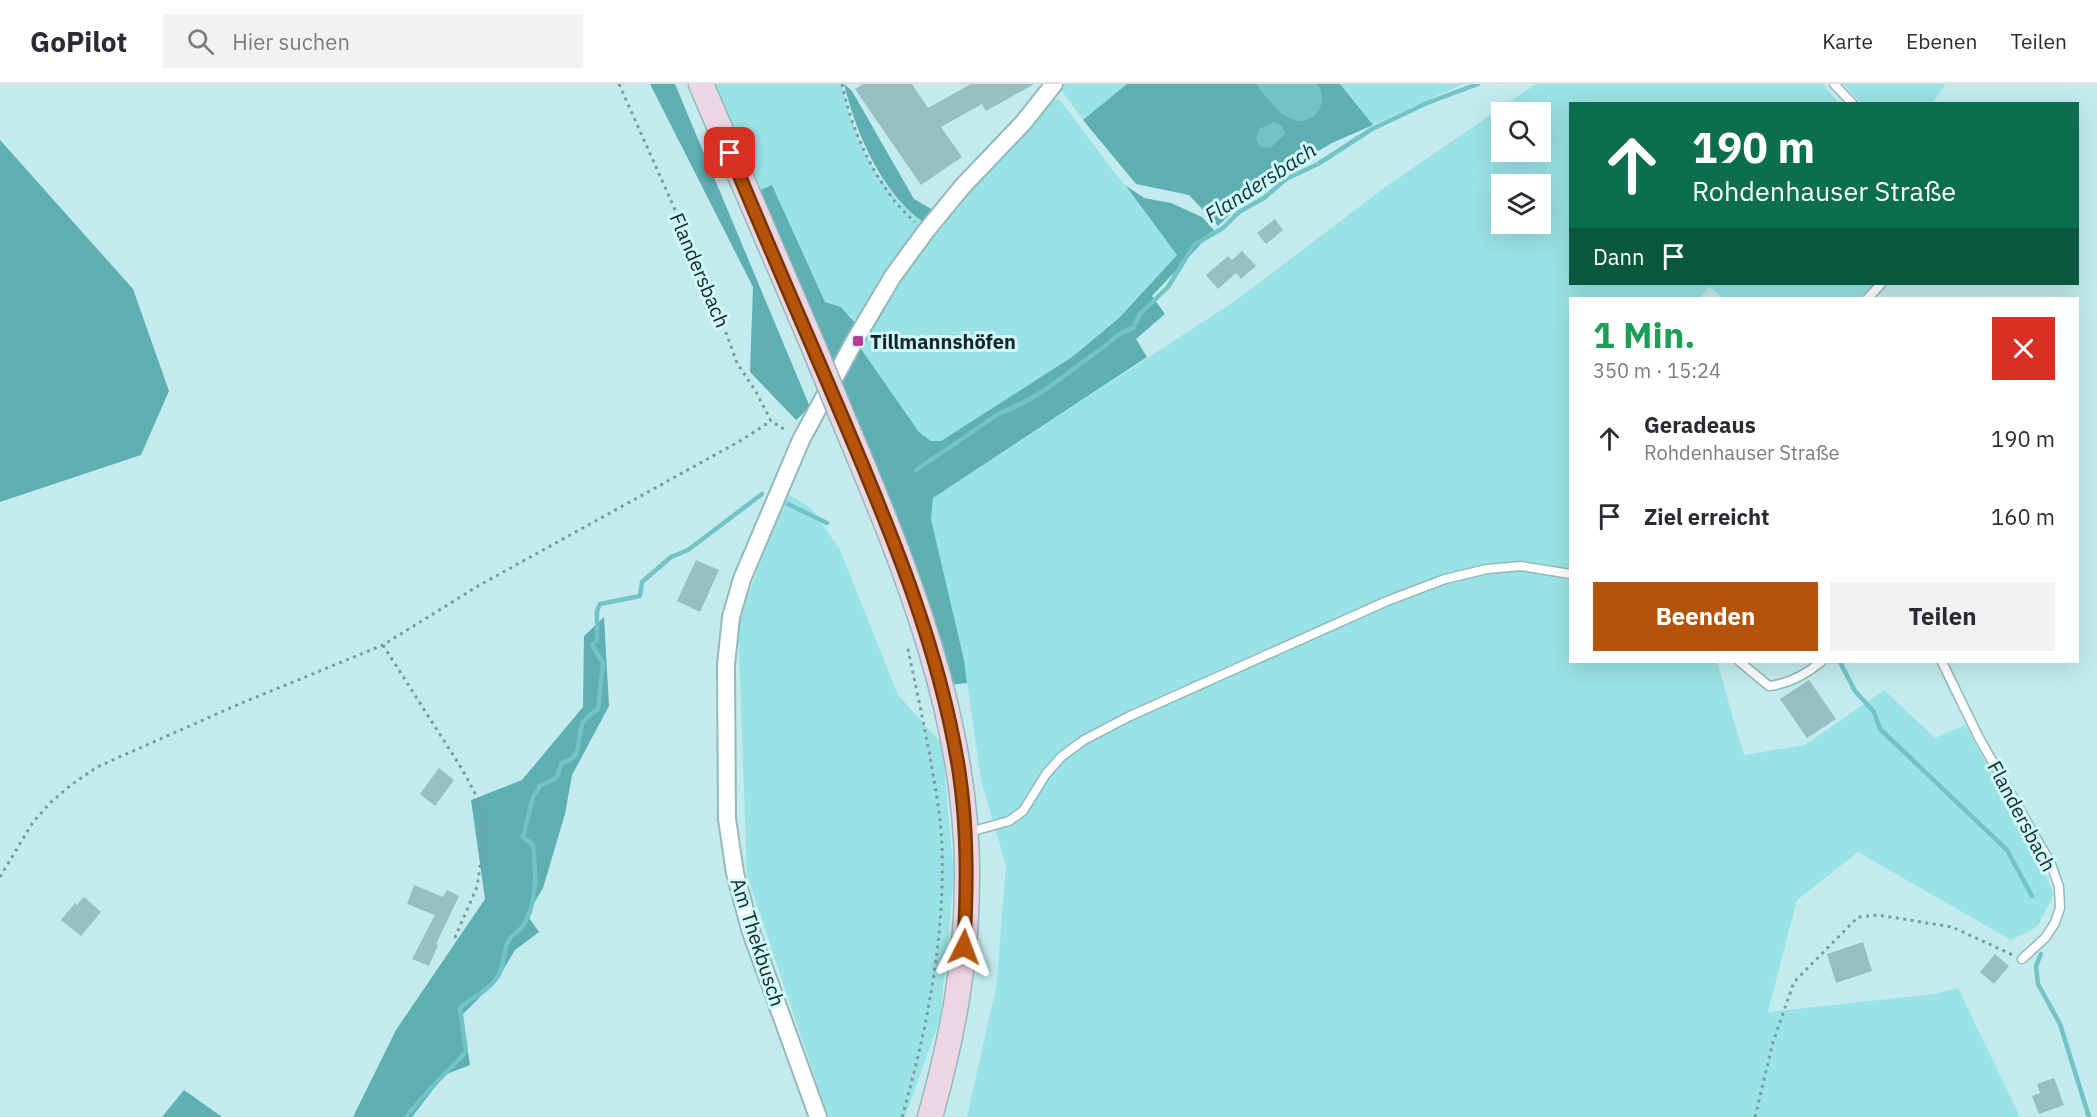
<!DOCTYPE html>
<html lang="de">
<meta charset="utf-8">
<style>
body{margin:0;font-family:"IBM Plex Sans",sans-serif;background:#f2f2f3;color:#2b2b33;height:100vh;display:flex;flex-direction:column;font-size:22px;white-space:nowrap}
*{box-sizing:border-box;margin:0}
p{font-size:20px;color:#7c7c81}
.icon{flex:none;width:33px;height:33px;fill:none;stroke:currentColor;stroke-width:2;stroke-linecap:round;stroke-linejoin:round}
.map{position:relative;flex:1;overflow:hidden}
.side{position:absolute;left:1569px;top:213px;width:510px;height:366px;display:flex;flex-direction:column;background:#fff;border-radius:0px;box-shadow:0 6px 24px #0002}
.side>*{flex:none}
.banner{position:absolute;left:1569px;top:18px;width:510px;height:183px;border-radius:0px;box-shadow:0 6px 24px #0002;background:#0b6e4f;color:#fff;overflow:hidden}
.tools{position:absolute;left:1491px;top:18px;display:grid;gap:12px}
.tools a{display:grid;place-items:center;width:60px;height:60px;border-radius:0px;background:#fff;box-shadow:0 6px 24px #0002;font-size:30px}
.pin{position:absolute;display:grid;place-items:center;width:51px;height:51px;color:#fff;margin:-26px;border-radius:12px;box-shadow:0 3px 9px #0006}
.me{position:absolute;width:66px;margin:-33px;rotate:3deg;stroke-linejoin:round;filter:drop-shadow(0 0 4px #0008)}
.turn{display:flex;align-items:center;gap:21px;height:126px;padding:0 24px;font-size:27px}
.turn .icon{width:78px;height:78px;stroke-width:2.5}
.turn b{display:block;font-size:42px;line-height:51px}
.then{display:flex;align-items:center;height:57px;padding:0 24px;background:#0003;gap:12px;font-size:22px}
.round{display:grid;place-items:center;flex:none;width:63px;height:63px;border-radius:0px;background:#f2f2f3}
.summary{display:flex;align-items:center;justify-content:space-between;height:102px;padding:0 24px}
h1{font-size:36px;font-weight:800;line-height:45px;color:#1e9e55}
.cta{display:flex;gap:12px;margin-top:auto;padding:12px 24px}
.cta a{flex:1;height:69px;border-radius:0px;background:#b45309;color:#fff;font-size:24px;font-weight:800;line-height:69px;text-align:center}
.cta a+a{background:#f2f2f3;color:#2b2b33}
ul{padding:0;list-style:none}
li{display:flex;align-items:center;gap:18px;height:78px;padding:0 24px}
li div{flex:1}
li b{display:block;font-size:22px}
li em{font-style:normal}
header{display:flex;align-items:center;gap:36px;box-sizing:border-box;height:84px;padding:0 30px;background:#fff;border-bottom:2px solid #e1e1e2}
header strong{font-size:28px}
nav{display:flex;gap:33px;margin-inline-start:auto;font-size:21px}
.search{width:420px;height:54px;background:#f2f2f3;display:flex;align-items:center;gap:15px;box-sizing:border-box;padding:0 21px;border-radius:0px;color:#7c7c81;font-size:22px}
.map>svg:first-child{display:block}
.green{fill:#99e2e5;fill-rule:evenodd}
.forest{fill:#5eafb3}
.water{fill:#72c3c7}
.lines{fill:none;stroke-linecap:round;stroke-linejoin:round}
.stream{stroke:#72c3c7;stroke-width:4.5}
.building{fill:#97bec0}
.lane-casing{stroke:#93b9bb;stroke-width:11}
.street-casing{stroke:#93b9bb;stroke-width:20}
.secondary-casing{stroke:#93b9bb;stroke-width:27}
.path{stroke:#7d9b9d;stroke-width:3;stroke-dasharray:3 4.5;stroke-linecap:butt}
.lane{stroke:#fff;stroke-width:8}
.street{stroke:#fff;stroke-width:16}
.secondary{stroke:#ecd6e4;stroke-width:24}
.secondary-bridge-casing{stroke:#93b9bb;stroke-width:27;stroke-linecap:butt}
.secondary-bridge{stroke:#ecd6e4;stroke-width:24}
.route-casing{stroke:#753606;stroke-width:15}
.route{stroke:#b45309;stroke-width:10}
.poi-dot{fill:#b63d91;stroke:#d0f9fa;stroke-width:2}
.labels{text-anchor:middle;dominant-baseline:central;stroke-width:6;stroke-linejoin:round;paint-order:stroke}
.street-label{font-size:20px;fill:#162526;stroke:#d0f9fa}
.poi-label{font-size:20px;font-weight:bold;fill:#162526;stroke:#d0f9fa;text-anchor:start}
.water-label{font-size:21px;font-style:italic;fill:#0a3335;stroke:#d0f9fa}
</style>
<header>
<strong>GoPilot</strong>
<div class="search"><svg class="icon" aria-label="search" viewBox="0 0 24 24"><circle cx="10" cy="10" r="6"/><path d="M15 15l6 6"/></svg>Hier suchen</div>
<nav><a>Karte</a><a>Ebenen</a><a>Teilen</a></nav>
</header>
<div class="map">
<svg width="2097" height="1033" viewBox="0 0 2097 1033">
<rect width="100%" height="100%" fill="#c3ebed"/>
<!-- green -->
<g class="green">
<path d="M711,0H842C852,53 879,106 923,138L855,239L841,223L825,218L772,101L758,107Z"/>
<path d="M1062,0H1127L1083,36L1060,4Z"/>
<path d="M1340,0H1463L1373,41Z"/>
<path d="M1536,0H1823L1838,19L1570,20V200H1873L1861,214H1723L1709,202L1700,214H1570V578H1717L1744,671L1805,661L1884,606L1935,654L1965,641L2027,753L2054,810L2037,843L2011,856L1858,768L1797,816L1768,928L1934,910L1958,904L2020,1033H967L996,904L1006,782L981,696L964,576L931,435L933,414L1235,217L1388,101ZM1502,28H1540V68H1502ZM1502,100H1540V140H1502Z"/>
<path d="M1844,0H1945L1933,19L1862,20Z"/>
<path d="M1053,15L1060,16L1177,171L1119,234L1072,273L941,357H931L919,348L859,262L929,150Z"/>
<path d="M785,408L812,425L840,466L898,611L942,660L954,792L940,935L905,1033H828L747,791L738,539Z"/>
</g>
<!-- forest -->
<g class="forest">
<path d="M650,0H675L810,323L796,336L750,288L753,203Z"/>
<path d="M844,0L852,7L914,115L933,126L923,138C881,108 856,49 844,0Z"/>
<path d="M1127,0H1340L1373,41L1332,59L1261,101L1218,142L1189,111L1136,100L1083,36Z"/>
<path d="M0,56L133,205L169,307L141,371L0,418Z"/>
<path d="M772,101L825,218L841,223L855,239L833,278L758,107Z"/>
<path d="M1125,101L1144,114L1171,119L1202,133L1214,146L1152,212L1165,230L1136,255L1147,273L933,414L931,435L964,576L967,599L950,601L839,297L859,262L919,348L931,357H941L1072,273L1119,234L1177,171Z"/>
<path d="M604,533L609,622L572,691L565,730L543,804L527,831L539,848L515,866L497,896L462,931L470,981L444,991L412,1033H353L396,946L485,815L471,716L522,696L583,623L584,552Z"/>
<path d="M184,1006L222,1033H162Z"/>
</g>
<!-- water -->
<g class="water">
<path d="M1256,0H1317C1330,16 1316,42 1294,36C1278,31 1266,12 1256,0Z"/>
<path d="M1274,38L1282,42L1285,50L1270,64L1260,63L1256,55L1259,45Z"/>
</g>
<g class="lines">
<!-- stream -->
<g class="stream">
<path d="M916,386L1000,329C1037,316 1067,289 1098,267C1113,257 1115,250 1133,244L1140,230L1168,203L1194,161L1223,144L1239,128L1264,114L1286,95L1318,80L1372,45L1427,19L1478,0"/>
<path d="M788,420L827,439"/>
<path d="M1841,580L1855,607L1874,628L1880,645L2007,766L2032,812"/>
<path d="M2041,870L2036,882L2038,900L2060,940L2089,1033"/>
<path d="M406,1033L429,1006L466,968L460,924C472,913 485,910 496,895C505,885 502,867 509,856C512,850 519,848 522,843C538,821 536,787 533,761L523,753L533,713L540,702L556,694L562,679C585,673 575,656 583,639C586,633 593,629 598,625L603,579L592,561L597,556V527L600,520L640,512L642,498L671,473L688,466L762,410"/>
</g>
</g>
<!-- building -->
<g class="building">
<path d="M863,0H912L928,24L971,0H1034L986,27L982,20L941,43L962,73L921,101L855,5Z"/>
<path d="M1275,135L1283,146L1266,160L1257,149Z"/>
<path d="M1242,167L1256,182L1241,195L1236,189L1218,205L1206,191L1228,172L1232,176Z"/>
<path d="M696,476L719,486L700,528L677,517Z"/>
<path d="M1809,596L1836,635L1807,654L1780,615Z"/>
<path d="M439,684L454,696L435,722L420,710Z"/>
<path d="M414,801L443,813L447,806L459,812L436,860L438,861L429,882L412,875L435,831L407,820Z"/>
<path d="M84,813L101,828L81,852L61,836L75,819L77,821Z"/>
<path d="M1863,858L1872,887L1836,899L1827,870Z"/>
<path d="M1995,870L2009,882L1994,900L1980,888Z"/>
<path d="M2054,994L2064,1021L2039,1030L2032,1012L2040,1009L2037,1000Z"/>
</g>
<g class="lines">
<!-- lane casing -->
<g class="lane-casing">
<g id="lane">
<path d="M1834,0L1853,20"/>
<path d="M1868,214L1881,200"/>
<path d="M1740,578L1769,602C1789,600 1805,591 1821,578"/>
<path d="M1942,578L1979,654L2051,780L2059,803L2060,824L2055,839L2045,854L2022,875"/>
<path d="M966,749L1009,737L1023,727L1046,690L1062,672L1084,656L1130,632L1387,517L1445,495L1487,485L1521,482L1570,490"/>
</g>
</g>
<!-- street casing -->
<g class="street-casing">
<path id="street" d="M818,1033L750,845L735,789L727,735L726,581L731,533L742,495L801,356L855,256L893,192L926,147L962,103L1023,39L1054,0"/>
</g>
<!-- secondary casing -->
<g class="secondary-casing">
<g id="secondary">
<path d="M701,0L814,264"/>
<path d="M847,344C907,487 969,638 967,796C967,878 952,955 930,1033"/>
</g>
</g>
<!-- path -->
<g class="path">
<path d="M619,0L709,202L737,279L755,306L771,337L787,347"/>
<path d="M842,0C851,46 878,107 915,138"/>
<path d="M383,561L462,685L477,713L482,730L483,762L477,803L453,858"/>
<path d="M0,793L33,738L51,718L71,701L97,683L237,621L383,561L478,502L740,357L771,337"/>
<path d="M902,1033C927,946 945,854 942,763C941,733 935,702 930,673C923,635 915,598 907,561"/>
<path d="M1755,1033L1773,958L1794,898L1858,833L1878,831L1952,843L2013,871"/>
</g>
<!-- lane -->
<use href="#lane" class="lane"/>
<!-- street -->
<use href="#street" class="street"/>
<!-- secondary -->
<use href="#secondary" class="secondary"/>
<!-- secondary-bridge casing -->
<g class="secondary-bridge-casing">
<path id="secondary-bridge" d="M814,264L847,344"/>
</g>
<!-- secondary-bridge -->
<use href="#secondary-bridge" class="secondary-bridge"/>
</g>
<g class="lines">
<!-- route casing -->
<g class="route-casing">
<path id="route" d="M730,69C768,161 808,252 847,344C894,455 940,567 959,687C968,746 967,804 964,863"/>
</g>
<!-- route -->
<use href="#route" class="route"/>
</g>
<!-- markers -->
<rect class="poi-dot" x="852" y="251" width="12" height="12" rx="3"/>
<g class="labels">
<!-- street labels -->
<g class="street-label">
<text transform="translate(700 186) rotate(67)">Flandersbach</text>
<text transform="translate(2022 732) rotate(62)">Flandersbach</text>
<text transform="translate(758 858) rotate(72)">Am Thekbusch</text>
</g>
<!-- poi labels -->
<g class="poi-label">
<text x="870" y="257">Tillmannshöfen</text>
</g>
<!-- water labels -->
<g class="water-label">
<text transform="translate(1260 98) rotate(-33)">Flandersbach</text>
</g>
</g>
</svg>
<div class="tools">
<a><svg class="icon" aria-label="search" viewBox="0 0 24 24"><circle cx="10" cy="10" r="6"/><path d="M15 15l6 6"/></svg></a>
<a><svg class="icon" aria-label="layers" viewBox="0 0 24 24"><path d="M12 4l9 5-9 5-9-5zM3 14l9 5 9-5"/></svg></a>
</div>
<div class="pin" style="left:730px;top:69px;background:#d93025"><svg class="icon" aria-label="arrive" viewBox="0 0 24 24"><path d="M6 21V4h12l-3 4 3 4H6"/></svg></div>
<svg class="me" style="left:964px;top:863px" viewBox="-20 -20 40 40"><path d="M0-17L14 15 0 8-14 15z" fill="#b45309" stroke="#fff" stroke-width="4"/></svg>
<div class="banner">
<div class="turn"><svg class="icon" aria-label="ahead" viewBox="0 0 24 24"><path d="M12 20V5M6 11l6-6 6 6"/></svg><div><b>190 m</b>Rohdenhauser Straße</div></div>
<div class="then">Dann<svg class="icon" aria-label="arrive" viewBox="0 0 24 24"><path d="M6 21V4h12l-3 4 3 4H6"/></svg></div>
</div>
<section class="side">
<div class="summary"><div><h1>1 Min.</h1><p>350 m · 15:24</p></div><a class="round" style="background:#d93025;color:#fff"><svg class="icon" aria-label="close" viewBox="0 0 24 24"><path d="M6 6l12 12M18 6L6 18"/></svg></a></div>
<ul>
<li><svg class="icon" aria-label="ahead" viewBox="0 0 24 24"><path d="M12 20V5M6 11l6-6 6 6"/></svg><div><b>Geradeaus</b><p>Rohdenhauser Straße</p></div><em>190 m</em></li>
<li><svg class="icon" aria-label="arrive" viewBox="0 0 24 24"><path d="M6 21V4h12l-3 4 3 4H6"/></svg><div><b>Ziel erreicht</b></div><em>160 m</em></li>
</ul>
<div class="cta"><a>Beenden</a><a>Teilen</a></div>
</section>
</div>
